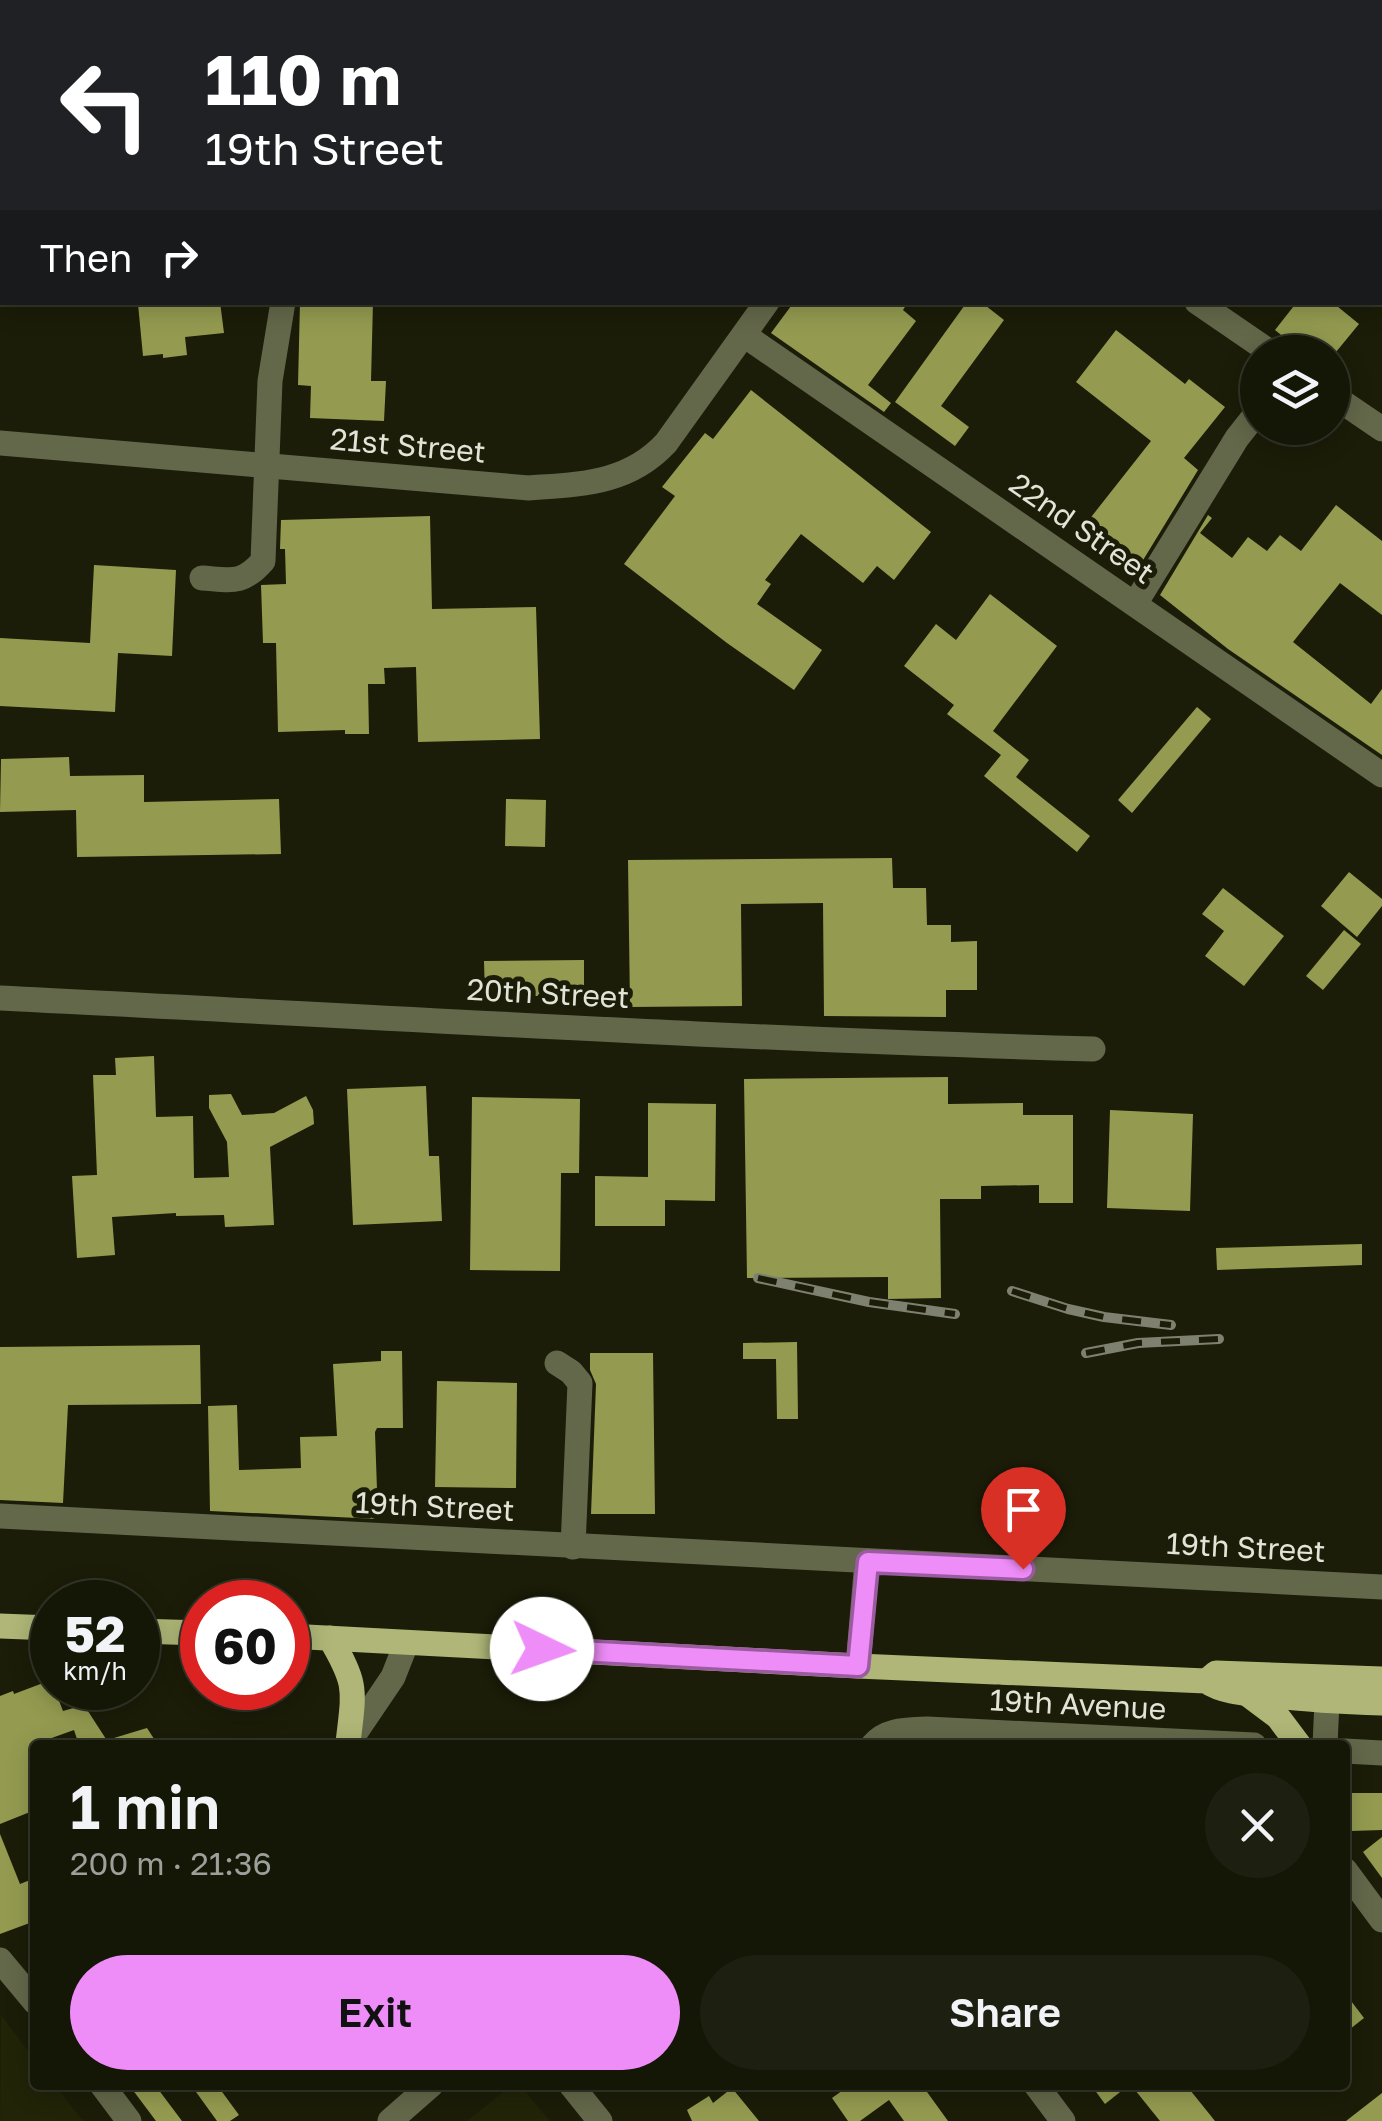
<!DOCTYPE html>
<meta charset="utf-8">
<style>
body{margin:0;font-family:"Golos Text",sans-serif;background:#1d1f10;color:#f1f3f6;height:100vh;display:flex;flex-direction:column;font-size:38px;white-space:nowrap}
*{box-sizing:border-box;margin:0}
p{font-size:32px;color:#9d9f9b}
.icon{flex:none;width:55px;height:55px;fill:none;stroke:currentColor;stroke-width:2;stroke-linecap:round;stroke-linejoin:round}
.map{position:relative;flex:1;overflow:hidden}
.details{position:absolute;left:30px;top:1740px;width:1320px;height:350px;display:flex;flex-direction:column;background:#141606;border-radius:10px;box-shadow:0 5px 25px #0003,0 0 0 2px #333528}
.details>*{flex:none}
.hud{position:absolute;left:0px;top:0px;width:1382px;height:305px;box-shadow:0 5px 25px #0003,0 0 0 2px #333528;background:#202124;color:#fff;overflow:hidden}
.tools{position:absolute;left:1240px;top:335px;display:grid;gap:20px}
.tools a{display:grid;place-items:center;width:110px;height:110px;border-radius:50%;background:#141606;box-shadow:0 5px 25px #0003,0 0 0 2px #333528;font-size:50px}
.speed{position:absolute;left:30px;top:1580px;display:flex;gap:20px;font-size:50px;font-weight:700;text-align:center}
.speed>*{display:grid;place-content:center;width:130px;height:130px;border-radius:50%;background:#141606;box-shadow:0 5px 25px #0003,0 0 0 2px #333528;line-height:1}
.speed small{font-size:25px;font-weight:400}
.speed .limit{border:15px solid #d22;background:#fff;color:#111}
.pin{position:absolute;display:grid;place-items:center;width:85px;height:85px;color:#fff;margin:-102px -42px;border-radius:50% 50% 50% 0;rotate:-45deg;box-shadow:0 0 10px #0007}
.pin .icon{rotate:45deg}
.me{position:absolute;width:110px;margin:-55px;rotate:93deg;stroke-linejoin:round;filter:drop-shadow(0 0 8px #0008)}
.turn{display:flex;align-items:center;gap:35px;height:210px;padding:0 40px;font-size:45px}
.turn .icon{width:130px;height:130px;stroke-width:2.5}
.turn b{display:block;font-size:70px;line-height:85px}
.then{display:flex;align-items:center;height:95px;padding:0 40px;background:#0003;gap:20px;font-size:38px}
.round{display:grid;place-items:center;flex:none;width:105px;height:105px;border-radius:52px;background:#1d1f10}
.head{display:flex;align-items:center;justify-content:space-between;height:170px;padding:0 40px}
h1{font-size:60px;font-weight:600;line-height:75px}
.action{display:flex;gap:20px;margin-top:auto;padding:20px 40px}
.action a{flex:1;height:115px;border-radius:60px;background:#ee8cf8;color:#111;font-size:40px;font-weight:600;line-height:115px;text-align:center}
.action a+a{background:#1d1f10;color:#f1f3f6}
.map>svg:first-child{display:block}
.built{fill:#212407}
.building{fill:#949b50}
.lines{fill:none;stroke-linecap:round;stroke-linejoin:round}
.minor{stroke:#64684a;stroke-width:25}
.major{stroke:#afb677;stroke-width:25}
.rail-casing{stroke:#7f8170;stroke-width:10}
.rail{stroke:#1b1d08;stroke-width:6;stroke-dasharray:19;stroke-linecap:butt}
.route-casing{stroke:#9b5ba1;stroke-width:25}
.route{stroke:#ee8cf8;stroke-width:18}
.labels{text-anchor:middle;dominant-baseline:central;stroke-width:10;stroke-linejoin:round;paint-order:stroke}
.street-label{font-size:30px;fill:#e2e4d7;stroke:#1b1d08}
</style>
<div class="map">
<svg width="1382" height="2121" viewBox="0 0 1382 2121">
<rect width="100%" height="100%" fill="#1b1d08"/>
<!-- built -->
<g class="built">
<path d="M1,2015L35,2060V2085H55L83,2121H0Z"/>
<path d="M512,2085H520L550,2121H467Z"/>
</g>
<!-- building -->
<g class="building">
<path d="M155,302H220L224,333L185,337L187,355L163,358V354L143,356L138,304Z"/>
<path d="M300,302H373L371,381H386L384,421L310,418L311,386L298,385Z"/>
<path d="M794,302H908L903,310L916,321L868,385L891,403L884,412L771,333Z"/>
<path d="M967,302H981L1004,320L941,406L969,427L955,446L895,402Z"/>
<path d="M1297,302H1332L1359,324L1336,352H1302L1275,330Z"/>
<path d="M1116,330L1185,384L1189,379L1225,407L1184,458L1198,470L1134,575L1108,555L1106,558L1077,535L1151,441L1076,382Z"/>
<path d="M751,390L931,532L894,580L877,566L863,583L801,534L765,580L771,584L757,604L822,650L794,690L727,643L624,564L675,496L662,487L705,433L713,439Z"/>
<path d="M1336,505L1382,541V615L1340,583L1293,642L1371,704L1382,689V755L1228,649L1160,595L1208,515L1212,518L1200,533L1232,558L1248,537L1267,551L1280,535L1301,551Z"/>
<path d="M430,516L432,609L536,607L540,739L418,742L416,667L384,668L385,684H368L369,734H345V730L278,732L276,643H263L261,585L286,584L285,549H280L281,520Z"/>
<path d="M94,565L176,570L172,656L118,653L115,712L0,706V638L90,643Z"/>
<path d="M990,594L1057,646L993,731L1029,760L1016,777L1090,836L1077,852L984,776L1001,755L947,714L954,705L904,666L936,624L956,640Z"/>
<path d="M1197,707L1211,719L1132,813L1118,800Z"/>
<path d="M69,757L70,776L144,775V802L279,799L281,854L77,857L76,810L0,812L1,759Z"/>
<path d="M506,799L546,800L545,847L505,846Z"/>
<path d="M892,858L893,888H926L927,925H951V942L977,941V990H946V1017L824,1016L823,903L741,904L742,1006L630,1007L628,860Z"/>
<path d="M1349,872L1382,899V906L1357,937L1321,906Z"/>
<path d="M1223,888L1284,936L1244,986L1205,956L1224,931L1202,914Z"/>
<path d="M1344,930L1361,944L1323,990L1306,976Z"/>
<path d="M584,960V996H485L484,961Z"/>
<path d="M154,1056L156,1117L193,1116L194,1178L229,1177L227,1142L209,1108V1095L231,1094L242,1115L274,1113L306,1096L313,1110L314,1124L270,1147L274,1225L225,1227L224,1215L176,1216V1213L112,1217L115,1255L77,1258L72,1176L97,1175L93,1075H116L115,1058Z"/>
<path d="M948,1077V1104L1023,1103V1115H1073V1203H1039V1185L981,1186V1199H940L941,1298L888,1299V1277L747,1278L744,1079Z"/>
<path d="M426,1086L429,1156H439L442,1221L353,1225L347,1089Z"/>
<path d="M472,1097L580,1099L579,1173H561L560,1271L470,1270Z"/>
<path d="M648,1103L716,1104L715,1201L665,1200V1226H595V1176L648,1177Z"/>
<path d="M1110,1110L1193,1114L1190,1211L1107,1208Z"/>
<path d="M1362,1244V1265L1217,1270L1216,1248Z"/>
<path d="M797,1342L798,1419H777L776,1359H743V1343Z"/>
<path d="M200,1345L201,1404L68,1405L63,1503L0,1500V1347Z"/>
<path d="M381,1351H402L403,1428H377L375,1432L378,1519L210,1511L208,1406L237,1405L239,1470L301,1468L300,1437L337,1436L333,1364L381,1361Z"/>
<path d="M590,1353H653L655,1514H591L596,1384L590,1370Z"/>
<path d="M437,1381L517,1383L516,1488L435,1487Z"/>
<path d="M51,1680L63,1711L84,1705L106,1739L79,1745L74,1730L35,1744V1810L0,1824V1696L13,1691L14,1694Z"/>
<path d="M147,1728L158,1745H104V1741Z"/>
<path d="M1350,1793H1382V1830L1351,1831Z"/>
<path d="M0,1834L20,1884L35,1878V1921L0,1934Z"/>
<path d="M1382,1837V1878L1363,1852Z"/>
<path d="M1345,1993L1364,2018L1345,2033Z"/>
<path d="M129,2085H155L182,2121H156Z"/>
<path d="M191,2085H217L239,2115L230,2121H217Z"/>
<path d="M850,2085H922L948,2121H904L889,2100L860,2121H848L832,2098Z"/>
<path d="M1091,2085H1129L1105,2104Z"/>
<path d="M1131,2085H1186L1215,2121H1160Z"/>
<path d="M732,2088L759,2121H692L687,2110L709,2096L713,2103Z"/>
<path d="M1382,2093V2121H1346Z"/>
</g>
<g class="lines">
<!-- minor -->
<g class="minor">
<path d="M754,0L758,2"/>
<path d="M464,2L466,0"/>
<path d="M969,2L970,0"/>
<path d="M1197,2L1199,0"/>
<path d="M1197,302L1270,352"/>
<path d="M744,335L1382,775"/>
<path d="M1332,395L1382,429"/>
<path d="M0,443L529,488C581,484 628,484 666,443L767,302"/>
<path d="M202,578C231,580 242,585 263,561L270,381L283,302"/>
<path d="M1135,604L1237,438L1252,419L1258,417"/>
<path d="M0,998C364,1016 728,1039 1093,1049"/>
<path d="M557,1363L571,1372L580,1383L573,1547"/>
<path d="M0,1516L1382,1587"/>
<path d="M858,1666L867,1561"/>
<path d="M347,1745L393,1677L406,1644"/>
<path d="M873,1745C886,1729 907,1730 927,1729L1254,1745"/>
<path d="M1325,1745L1328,1680"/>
<path d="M1345,1751L1382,1753"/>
<path d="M1345,1870L1382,1920"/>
<path d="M0,1960L35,2002"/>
<path d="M102,2085L129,2121"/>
<path d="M571,2085L600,2121"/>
<path d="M1036,2085L1063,2121"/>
<path d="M390,2121L431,2085"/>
</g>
<!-- major -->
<g class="major">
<path d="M154,2L156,0"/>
<path d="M193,2L195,0"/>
<path d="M0,190L2,188"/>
<path d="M0,236L2,233"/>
<path d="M0,1626L52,1628"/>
<path d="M138,1631L202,1633"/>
<path d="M288,1636L858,1666L1206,1681C1224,1693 1247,1693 1268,1695C1306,1700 1344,1702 1382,1703"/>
<path d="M330,1638C358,1685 354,1690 348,1743"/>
<path d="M1209,1679L1216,1673L1382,1679"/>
<path d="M1246,1693L1278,1717L1299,1745"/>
</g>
<!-- rail casing -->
<g class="rail-casing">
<g id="rail">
<path d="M758,1278L869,1302L955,1314"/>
<path d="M1012,1291L1068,1309L1104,1317L1171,1325"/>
<path d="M1086,1353L1138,1343L1219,1339"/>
</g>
</g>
<!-- rail -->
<use href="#rail" class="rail"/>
</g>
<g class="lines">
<!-- route casing -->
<g class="route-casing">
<path id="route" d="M542,1649L858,1666L868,1562L1023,1569"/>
</g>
<!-- route -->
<use href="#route" class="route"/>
</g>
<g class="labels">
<!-- street labels -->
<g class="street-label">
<text transform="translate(408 445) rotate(5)">21st Street</text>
<text transform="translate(1082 528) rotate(35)">22nd Street</text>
<text transform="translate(548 993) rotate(3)">20th Street</text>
<text transform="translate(435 1506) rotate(3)">19th Street</text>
<text transform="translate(1246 1547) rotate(3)">19th Street</text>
<text transform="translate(1078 1704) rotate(3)">19th Avenue</text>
</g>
</g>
</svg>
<div class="tools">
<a><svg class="icon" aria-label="layers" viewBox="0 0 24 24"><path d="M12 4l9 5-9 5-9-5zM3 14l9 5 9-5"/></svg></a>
</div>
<div class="speed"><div>52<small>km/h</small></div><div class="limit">60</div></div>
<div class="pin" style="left:1023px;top:1569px;background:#d93025"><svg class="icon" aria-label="arrive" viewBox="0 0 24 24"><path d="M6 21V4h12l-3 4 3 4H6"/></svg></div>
<svg class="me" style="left:542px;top:1649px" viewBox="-20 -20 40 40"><circle r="19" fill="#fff"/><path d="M0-13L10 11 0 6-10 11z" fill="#ee8cf8"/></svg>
<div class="hud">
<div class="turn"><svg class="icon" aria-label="left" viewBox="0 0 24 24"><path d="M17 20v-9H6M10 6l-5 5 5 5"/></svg><div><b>110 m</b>19th Street</div></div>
<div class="then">Then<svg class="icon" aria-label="right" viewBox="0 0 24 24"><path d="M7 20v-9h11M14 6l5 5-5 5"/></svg></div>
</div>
<section class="details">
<div class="head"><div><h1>1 min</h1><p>200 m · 21:36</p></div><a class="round"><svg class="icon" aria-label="close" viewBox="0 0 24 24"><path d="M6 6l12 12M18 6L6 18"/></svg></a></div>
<div class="action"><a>Exit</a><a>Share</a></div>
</section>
</div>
